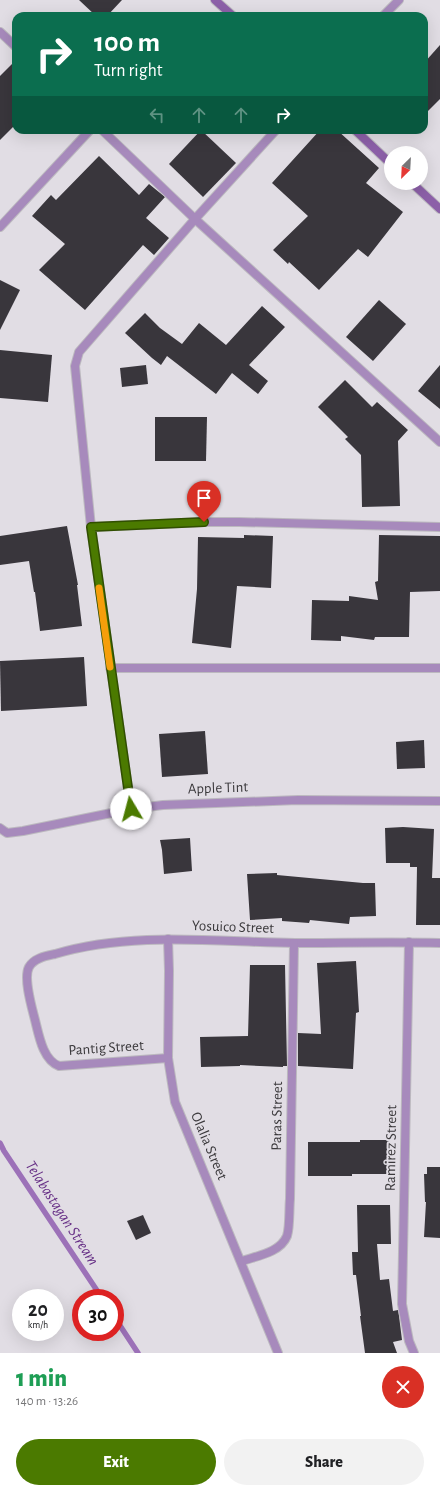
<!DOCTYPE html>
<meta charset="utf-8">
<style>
body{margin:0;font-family:"Alegreya Sans",sans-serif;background:#f2f2f2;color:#202124;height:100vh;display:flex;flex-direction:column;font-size:15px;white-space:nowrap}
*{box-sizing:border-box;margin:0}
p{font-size:13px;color:#757577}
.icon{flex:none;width:22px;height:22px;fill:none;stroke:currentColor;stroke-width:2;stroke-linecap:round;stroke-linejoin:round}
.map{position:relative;height:1353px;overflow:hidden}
.drawer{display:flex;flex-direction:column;background:#fff;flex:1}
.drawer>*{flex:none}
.banner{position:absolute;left:12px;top:12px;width:416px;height:122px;border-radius:12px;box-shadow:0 4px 16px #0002;background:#0b6e4f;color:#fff;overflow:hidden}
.needle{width:26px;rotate:204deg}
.controls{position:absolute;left:384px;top:146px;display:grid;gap:8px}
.controls a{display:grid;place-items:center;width:44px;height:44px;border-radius:50%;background:#fff;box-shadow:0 4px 16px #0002;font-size:20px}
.speed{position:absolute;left:12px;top:1289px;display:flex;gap:8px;font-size:20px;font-weight:700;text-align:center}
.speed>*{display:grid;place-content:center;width:52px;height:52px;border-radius:50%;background:#fff;box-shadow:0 4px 16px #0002;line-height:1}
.speed small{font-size:10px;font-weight:400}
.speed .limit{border:6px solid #d22;background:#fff;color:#111}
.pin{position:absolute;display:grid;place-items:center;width:34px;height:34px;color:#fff;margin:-41px -17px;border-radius:50% 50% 50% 0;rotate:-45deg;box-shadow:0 0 4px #0007}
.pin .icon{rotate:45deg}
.me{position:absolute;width:44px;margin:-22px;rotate:352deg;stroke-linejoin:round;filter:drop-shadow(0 0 3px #0008)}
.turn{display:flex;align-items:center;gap:14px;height:84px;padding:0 16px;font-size:18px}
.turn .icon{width:52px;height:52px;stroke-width:2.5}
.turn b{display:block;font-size:28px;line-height:34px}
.lanes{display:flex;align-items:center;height:38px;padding:0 16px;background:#0003;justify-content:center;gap:20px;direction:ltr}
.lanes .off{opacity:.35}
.round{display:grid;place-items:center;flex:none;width:42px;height:42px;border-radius:21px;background:#f2f2f2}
.headline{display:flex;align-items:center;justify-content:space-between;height:68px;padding:0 16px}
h1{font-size:24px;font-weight:800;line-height:30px;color:#1e9e55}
.cta{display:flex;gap:8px;margin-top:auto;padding:8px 16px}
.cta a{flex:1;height:46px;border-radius:24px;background:#4b7a00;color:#fff;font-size:16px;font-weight:800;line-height:46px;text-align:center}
.cta a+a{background:#f2f2f2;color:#202124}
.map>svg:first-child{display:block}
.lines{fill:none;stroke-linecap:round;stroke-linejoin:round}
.stream{stroke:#9c71b8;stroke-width:5.5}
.building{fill:#39363c}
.street-casing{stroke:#bcb9bf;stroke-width:10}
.secondary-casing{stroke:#bcb9bf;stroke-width:10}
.street{stroke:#a78abc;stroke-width:8}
.secondary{stroke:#8c60a8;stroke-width:8}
.route-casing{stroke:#314f00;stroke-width:10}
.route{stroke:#4b7a00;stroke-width:7}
.slow{stroke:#f59e0b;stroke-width:7}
.labels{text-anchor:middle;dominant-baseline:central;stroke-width:4;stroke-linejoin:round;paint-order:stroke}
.street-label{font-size:15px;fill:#3b393c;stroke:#e1dde4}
.water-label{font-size:16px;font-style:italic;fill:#673086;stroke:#e1dde4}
</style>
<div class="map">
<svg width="440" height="1353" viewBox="0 0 440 1353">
<rect width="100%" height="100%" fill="#e1dde4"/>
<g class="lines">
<!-- stream -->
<g class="stream">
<path d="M0,1143L4,1151L102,1298"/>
<path d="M115,1318L138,1353"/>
</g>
</g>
<!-- building -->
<g class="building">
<path d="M79,0H122L107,16H96Z"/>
<path d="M440,45V99L424,115V63Z"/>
<path d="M16,60V124L0,140V76Z"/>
<path d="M201,130L236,163L203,197L169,164Z"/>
<path d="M320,130H337L379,168L366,183L403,212L368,257L358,249L319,290L289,262L288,264L273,250L308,216L272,183Z"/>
<path d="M99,156L139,195L149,184L165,197L146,218L169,238L154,255L143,245L85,310L39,270L65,244L32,216L51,195L56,200Z"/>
<path d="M0,280L20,290L0,330Z"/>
<path d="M379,300L406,324L373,361L346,337Z"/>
<path d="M262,306L285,327L249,365L268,381L258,394L232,373L216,394L167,356L161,365L152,358L125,333L145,313L160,328L182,344L199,323L226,345Z"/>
<path d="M0,350L52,355L48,402L0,398Z"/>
<path d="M146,365L148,384L122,387L120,368Z"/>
<path d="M440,365V409L418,391Z"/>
<path d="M345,380L372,407L377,402L408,430L398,441L400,506L362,507L361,455L345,439L348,437L318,407Z"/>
<path d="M155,417H207L206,461H155Z"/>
<path d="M67,526L78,585H77L82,626L40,631L35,592H34L29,561L0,565V536Z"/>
<path d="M244,535L273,536L271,588L237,586L231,648L192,643L197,589L198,537L244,538Z"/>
<path d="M379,535L440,536V591L410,592L409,637H375L374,640L341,636V641L311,640L312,600L349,601V596L378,600L375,582L378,581Z"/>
<path d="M84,657L87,706L1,711L0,661Z"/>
<path d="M205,731L208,774L162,777L159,734Z"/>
<path d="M424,740L425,768L397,769L396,742Z"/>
<path d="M403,827L434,829L432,878H440V925H416L417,867H410V863H386L385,828Z"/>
<path d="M190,838L192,871L164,874L162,850L160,840Z"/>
<path d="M277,873V875L363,883H375L376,916L350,917L349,924L310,920L309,923L282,921V918L250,920L247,874Z"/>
<path d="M356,961L359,1012L356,1013L353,1069L298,1066V1033L321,1034L317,963Z"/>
<path d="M250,965H285L287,1066H283V1067L240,1065V1066L201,1067L200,1037L248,1036Z"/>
<path d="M360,1140H389V1174H352V1176H308V1142H360Z"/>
<path d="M427,1167H440V1238L424,1237L426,1202H425L424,1174H427Z"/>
<path d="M357,1205H390L391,1244H377L380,1280L389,1279L393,1311L398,1310L399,1316L402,1340L393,1342L397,1353H365L360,1316H361L356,1275H353L352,1252H358Z"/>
<path d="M143,1215L151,1233L136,1240L127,1221Z"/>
</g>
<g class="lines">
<!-- street casing -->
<g class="street-casing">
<g id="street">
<path d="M383,16L399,0"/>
<path d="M0,32L16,47"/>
<path d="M102,130L195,219L440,442"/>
<path d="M0,227L90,130"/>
<path d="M91,527L204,522H239L440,527"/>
<path d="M110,668H440"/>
<path d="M131,809L91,527L75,366L79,352L195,219L276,130"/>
<path d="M0,828L7,833L23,831L131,809L163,805L298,800L440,801"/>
<path d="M168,939L169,971L168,1058L175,1102L278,1353"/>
<path d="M409,942L402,1304L409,1341L414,1353"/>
<path d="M168,1058L59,1066C43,1060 39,1036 35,1020C32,1008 23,978 29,967C34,958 46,956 55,954C133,931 215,942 295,943C343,943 392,942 440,943"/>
<path d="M242,1261C256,1256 280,1253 287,1236C290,1227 289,1209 290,1199L294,943"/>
</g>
</g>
<!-- secondary casing -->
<g class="secondary-casing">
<g id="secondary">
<path d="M215,0L233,16"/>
<path d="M355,130L391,164"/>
<path d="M412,183L440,209"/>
</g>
</g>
<!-- street -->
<use href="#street" class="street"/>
<!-- secondary -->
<use href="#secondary" class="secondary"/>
</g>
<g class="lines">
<!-- route casing -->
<g class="route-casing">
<path id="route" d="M131,809L91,527L204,522"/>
</g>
<!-- route -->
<use href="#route" class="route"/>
<!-- slow -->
<path class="slow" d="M99,588L110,667"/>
</g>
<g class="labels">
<!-- street labels -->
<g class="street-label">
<text transform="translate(218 788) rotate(-2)">Apple Tint</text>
<text transform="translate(233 927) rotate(2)">Yosuico Street</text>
<text transform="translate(106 1048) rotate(-4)">Pantig Street</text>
<text transform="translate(277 1116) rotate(-89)">Paras Street</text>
<text transform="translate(209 1146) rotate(67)">Olalia Street</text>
<text transform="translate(391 1148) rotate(-89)">Ramirez Street</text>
</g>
<!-- water labels -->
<g class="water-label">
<text transform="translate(62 1213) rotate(57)">Telabastagan Stream</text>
</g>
</g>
</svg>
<div class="controls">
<a><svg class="needle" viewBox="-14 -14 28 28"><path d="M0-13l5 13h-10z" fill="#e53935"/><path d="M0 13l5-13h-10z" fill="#757577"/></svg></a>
</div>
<div class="speed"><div>20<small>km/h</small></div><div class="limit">30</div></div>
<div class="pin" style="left:204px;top:522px;background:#d93025"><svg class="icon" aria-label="arrive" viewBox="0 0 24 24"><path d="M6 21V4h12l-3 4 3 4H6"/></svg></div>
<svg class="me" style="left:131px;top:809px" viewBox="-20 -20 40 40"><circle r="19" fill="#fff"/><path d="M0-13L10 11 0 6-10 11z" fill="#4b7a00"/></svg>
<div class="banner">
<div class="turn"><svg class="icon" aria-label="right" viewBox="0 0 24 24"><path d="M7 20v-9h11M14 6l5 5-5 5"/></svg><div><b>100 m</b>Turn right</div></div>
<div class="lanes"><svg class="icon off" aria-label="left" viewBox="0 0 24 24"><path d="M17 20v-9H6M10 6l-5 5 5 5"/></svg><svg class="icon off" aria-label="ahead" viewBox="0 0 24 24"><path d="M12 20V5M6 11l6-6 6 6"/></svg><svg class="icon off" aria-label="ahead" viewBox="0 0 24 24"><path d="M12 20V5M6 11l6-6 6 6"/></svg><svg class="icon" aria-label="right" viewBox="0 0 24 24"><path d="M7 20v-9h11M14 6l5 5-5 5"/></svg></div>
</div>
</div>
<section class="drawer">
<div class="headline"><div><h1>1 min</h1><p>140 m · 13:26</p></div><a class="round" style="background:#d93025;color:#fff"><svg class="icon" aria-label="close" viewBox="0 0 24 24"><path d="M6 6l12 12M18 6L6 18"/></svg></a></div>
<div class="cta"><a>Exit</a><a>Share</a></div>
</section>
